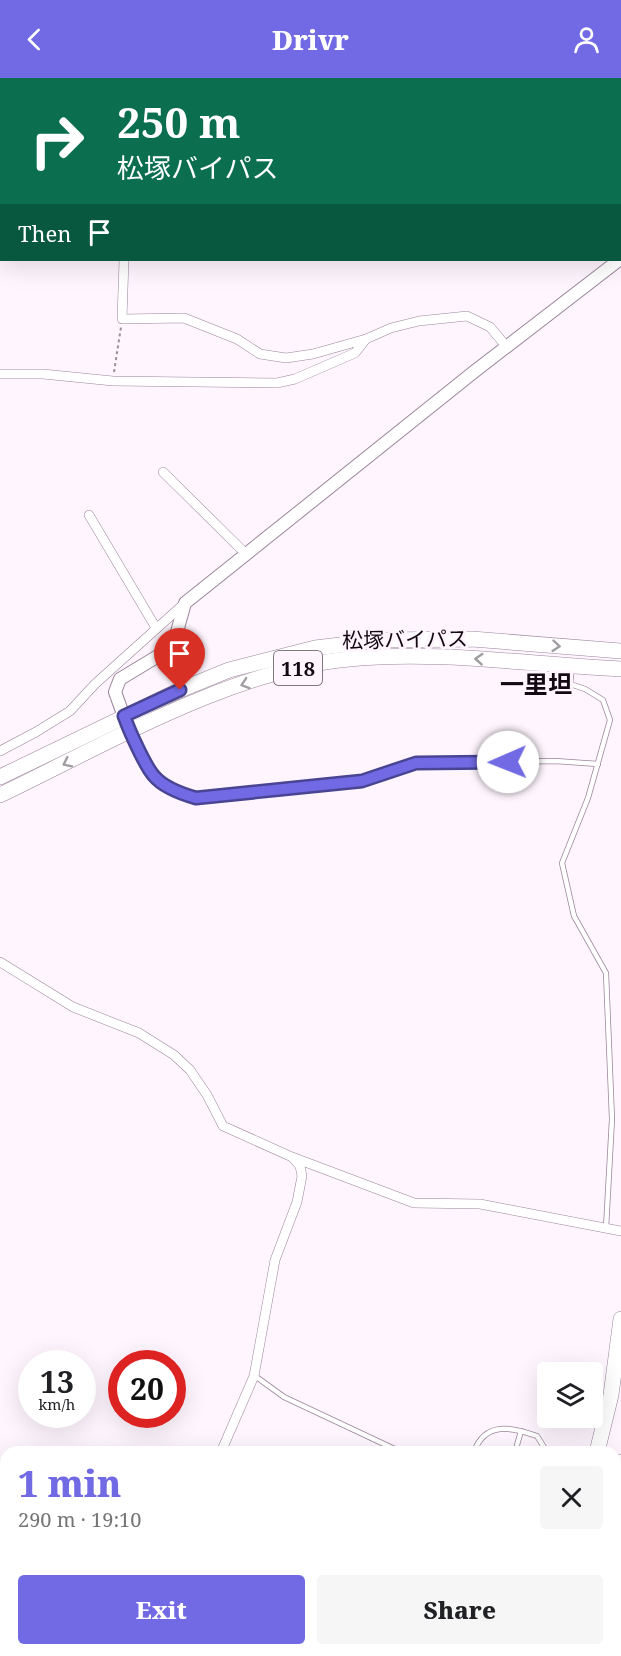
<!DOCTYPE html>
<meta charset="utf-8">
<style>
body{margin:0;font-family:"Noto Serif","Noto Sans JP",serif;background:#f6f6f6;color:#202124;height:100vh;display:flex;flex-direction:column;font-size:22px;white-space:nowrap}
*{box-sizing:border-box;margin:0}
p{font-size:20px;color:#757577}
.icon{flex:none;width:33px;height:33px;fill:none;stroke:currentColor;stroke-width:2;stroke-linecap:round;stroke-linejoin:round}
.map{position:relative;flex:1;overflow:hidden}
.side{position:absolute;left:0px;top:1368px;width:621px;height:210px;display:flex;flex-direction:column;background:#fff;border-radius:18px 18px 0 0;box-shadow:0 6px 24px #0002}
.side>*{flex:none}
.guide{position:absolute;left:0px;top:0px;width:621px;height:183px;box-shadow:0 6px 24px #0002;background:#0b6e4f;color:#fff;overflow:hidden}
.buttons{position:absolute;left:537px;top:1284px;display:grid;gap:12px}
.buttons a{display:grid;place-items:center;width:66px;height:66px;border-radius:6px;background:#fff;box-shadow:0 6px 24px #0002;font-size:30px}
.speed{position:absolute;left:18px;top:1272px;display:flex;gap:12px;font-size:30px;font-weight:700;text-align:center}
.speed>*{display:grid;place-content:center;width:78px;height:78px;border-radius:50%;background:#fff;box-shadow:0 6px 24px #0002;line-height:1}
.speed small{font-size:15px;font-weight:400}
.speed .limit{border:9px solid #d22;background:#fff;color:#111}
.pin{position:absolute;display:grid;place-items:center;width:51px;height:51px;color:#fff;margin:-62px -26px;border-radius:50% 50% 50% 0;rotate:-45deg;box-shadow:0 0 6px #0007}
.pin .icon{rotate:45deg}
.me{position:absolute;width:66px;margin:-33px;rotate:269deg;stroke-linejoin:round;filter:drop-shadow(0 0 4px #0008)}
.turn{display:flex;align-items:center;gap:21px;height:126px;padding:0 18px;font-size:27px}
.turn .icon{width:78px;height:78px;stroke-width:2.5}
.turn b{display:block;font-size:42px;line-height:51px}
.then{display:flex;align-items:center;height:57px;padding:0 18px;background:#0003;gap:12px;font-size:22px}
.round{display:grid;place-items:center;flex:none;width:63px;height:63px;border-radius:6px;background:#f6f6f6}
.overview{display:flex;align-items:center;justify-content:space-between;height:102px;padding:0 18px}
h1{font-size:36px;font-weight:800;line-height:45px;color:#716ae4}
.action{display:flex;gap:12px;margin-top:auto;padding:12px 18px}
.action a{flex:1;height:69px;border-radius:6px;background:#716ae4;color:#fff;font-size:24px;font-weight:800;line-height:69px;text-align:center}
.action a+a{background:#f6f6f6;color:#202124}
header{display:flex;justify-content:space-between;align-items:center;height:78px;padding:0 18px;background:#716ae4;color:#fff;font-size:27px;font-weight:800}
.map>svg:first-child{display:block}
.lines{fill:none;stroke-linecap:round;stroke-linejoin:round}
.service-casing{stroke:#9a859a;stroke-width:6}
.minor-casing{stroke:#9a859a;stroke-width:10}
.tertiary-casing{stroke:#9a859a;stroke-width:14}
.trunk-casing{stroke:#9a859a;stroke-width:16}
.path{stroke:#978e96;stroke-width:2;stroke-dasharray:3 3;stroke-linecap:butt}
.service{stroke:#fff;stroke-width:4.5}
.minor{stroke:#fff;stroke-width:9}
.tertiary{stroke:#fff;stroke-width:12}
.trunk{stroke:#fff;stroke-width:15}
.oneway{stroke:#a09da0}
.route-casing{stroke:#494594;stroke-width:15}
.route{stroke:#716ae4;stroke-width:10}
.labels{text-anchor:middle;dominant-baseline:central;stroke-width:6;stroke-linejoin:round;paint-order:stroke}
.shield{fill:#fff5fe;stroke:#585058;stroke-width:1.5}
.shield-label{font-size:20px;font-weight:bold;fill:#110a11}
.street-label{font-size:21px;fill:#110a11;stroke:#fff5fe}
.quarter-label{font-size:24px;font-weight:bold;fill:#110a11;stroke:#fff5fe}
</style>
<header><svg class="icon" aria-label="back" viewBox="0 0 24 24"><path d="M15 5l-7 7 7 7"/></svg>Drivr<svg class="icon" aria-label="person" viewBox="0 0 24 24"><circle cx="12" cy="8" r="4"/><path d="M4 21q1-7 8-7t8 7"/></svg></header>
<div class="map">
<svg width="621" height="1578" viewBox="0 0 621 1578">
<rect width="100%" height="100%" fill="#fff5fe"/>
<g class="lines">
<!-- service casing -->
<g class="service-casing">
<g id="service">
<path d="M566,0L567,2"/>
<path d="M608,2L609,0"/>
<path d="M572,590L570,606L585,611L603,622L610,642L588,720L562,785L574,838L606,895L612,1041L606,1150"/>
<path d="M131,656L154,698L178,715L196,720L362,703L415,685L555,683L598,686"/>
<path d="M255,1298L284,1319L401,1374"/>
<path d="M474,1374C485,1343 512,1349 537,1358L547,1374"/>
<path d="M515,1374L521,1353"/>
<path d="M396,1578L398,1572"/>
<path d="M404,1578L405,1572"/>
<path d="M444,1578L446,1572"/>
<path d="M482,1578L485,1572"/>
</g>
</g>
<!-- minor casing -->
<g class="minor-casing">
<g id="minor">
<path d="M78,0L80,2"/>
<path d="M124,182L122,241L184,240L237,261L260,276L286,280L313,276L366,261L391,250L419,243L467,238L490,249L506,268"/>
<path d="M0,296H43L113,303L277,305L295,301L355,275L366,261"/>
<path d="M163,394L246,476"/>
<path d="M89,437L156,550"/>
<path d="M0,673L36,654L70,633L95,606L185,525"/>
<path d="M0,884L73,929L139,955L174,977L190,992L207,1017L223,1048L292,1079L414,1125L480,1126L621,1153"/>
<path d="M221,1374L254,1298L275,1182L297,1124L302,1098L300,1088L293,1080"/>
<path d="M615,1472L621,1454"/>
<path d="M235,1572L256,1578"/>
<path d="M94,1578L101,1572"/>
<path d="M586,1578L587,1572"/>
</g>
</g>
<!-- tertiary casing -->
<g class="tertiary-casing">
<path id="tertiary" d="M127,647L115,614L120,601L168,572L175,561L185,525L475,293L619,182"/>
</g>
<!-- trunk casing -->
<g class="trunk-casing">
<g id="trunk">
<path d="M0,699L180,612L229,592L315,570L382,562L472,561L621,573"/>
<path d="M0,717C107,666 231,592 349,581C439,572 531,587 621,591"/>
<path d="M597,1374L611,1317L621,1241"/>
<path d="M615,1409L621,1384"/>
<path d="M521,1578L525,1572"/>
<path d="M540,1578L543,1572"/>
<path d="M559,1578L562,1572"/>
</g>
</g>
<!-- path -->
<path class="path" d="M114,294L121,249"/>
<!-- service -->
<use href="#service" class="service"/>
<!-- minor -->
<use href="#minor" class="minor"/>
<!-- tertiary -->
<use href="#tertiary" class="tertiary"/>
<!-- trunk -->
<use href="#trunk" class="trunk"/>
</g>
<!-- one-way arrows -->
<defs><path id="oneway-chevron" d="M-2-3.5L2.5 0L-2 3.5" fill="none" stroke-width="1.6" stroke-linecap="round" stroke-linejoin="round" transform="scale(1.5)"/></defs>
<g class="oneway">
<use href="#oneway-chevron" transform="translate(556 568) rotate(5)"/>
<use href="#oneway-chevron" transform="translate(479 581) rotate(-176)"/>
<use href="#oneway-chevron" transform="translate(245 606) rotate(162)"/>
<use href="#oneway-chevron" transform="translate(67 685) rotate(154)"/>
</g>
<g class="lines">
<!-- route casing -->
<g class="route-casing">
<path id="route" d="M180,612L124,638C129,652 145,688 154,698C164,710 182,716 196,720L362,703L416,685L508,684"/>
</g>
<!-- route -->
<use href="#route" class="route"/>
</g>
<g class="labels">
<!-- shield labels -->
<rect class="shield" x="274" y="573" width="48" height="34" rx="4.5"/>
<g class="shield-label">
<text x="298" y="590">118</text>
</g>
<!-- street labels -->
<g class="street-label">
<text transform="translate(405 561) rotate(-1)">松塚バイパス</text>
</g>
<!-- quarter labels -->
<g class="quarter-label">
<text x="536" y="605">一里坦</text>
</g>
</g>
</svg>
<div class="buttons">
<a><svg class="icon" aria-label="layers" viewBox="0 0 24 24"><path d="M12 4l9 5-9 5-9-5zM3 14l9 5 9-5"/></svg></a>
</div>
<div class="speed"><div>13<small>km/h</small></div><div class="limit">20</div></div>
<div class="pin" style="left:180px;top:612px;background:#d93025"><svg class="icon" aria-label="arrive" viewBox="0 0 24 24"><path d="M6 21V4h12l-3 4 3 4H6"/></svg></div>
<svg class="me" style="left:508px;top:684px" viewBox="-20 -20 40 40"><circle r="19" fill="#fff"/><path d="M0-13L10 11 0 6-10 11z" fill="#716ae4"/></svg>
<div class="guide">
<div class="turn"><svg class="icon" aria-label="right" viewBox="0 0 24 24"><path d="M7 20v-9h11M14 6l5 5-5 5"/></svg><div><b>250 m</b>松塚バイパス</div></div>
<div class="then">Then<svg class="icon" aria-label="arrive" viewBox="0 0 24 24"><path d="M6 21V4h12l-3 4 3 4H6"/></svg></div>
</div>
<section class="side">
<div class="overview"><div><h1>1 min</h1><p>290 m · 19:10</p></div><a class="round"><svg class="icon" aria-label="close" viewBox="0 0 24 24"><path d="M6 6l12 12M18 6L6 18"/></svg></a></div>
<div class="action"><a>Exit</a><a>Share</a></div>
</section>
</div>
